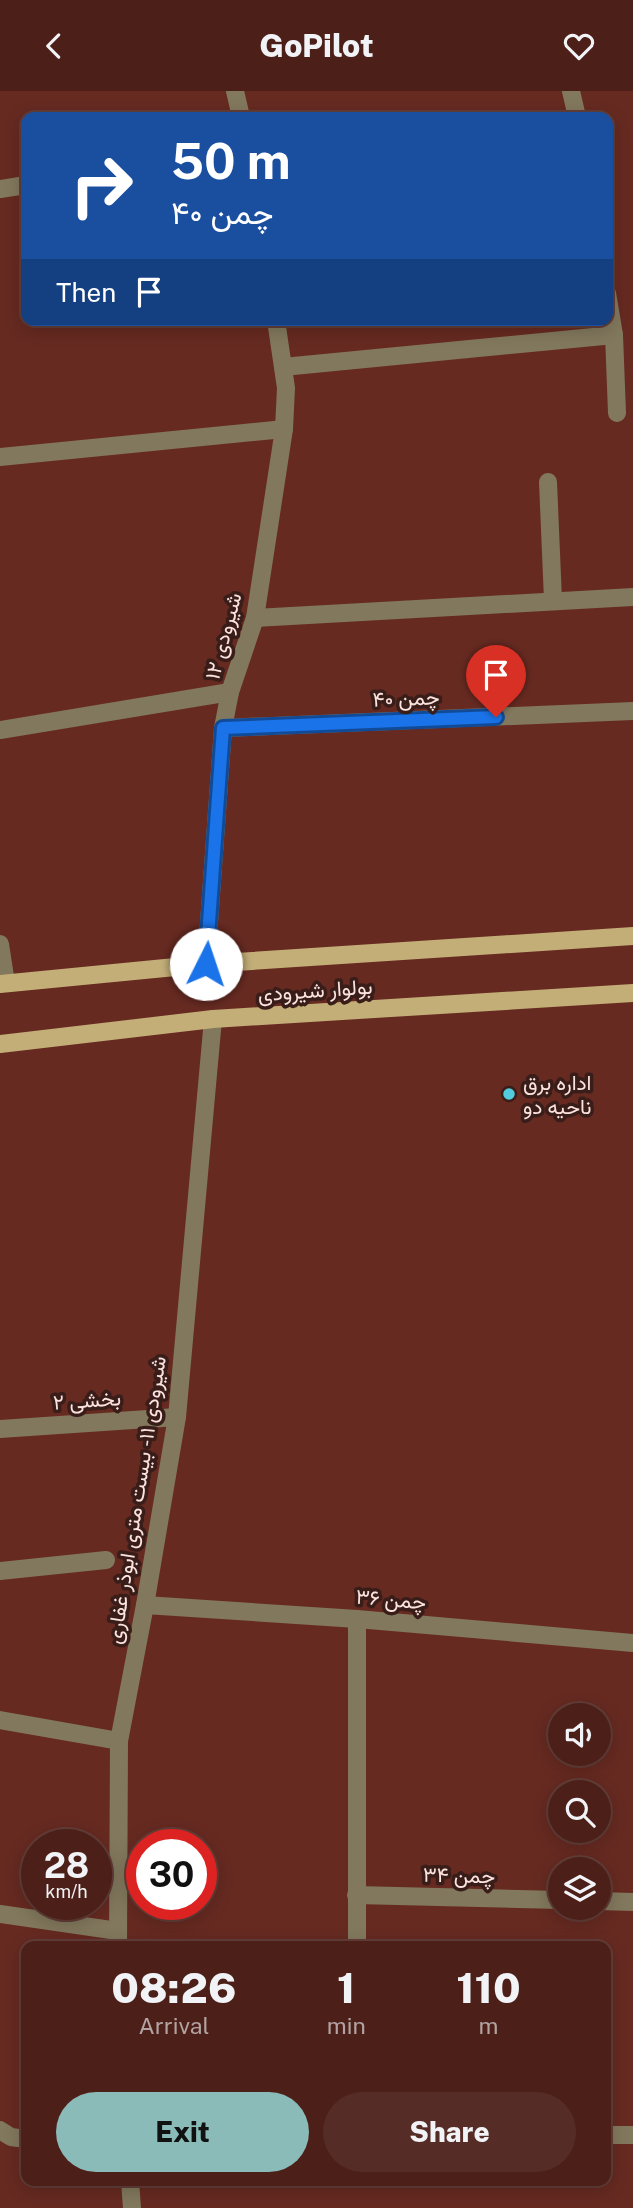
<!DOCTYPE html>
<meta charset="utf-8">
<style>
body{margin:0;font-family:"Public Sans",Vazirmatn,sans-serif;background:#562d26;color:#f1f3f6;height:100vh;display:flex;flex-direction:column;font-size:26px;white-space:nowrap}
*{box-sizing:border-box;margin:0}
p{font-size:23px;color:#b2a3a2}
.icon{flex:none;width:38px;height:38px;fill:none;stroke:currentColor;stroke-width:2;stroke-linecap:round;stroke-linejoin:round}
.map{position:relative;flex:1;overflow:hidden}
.side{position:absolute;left:21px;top:1850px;width:590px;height:245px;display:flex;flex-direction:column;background:#4c2019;border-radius:14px;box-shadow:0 4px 18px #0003,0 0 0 2px #633e38}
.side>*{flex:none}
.guide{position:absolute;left:21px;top:21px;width:592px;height:214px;border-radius:14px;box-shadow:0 4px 18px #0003,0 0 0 2px #633e38;background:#1a4fa0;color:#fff;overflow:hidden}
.controls{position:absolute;left:548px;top:1612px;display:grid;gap:14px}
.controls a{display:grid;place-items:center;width:63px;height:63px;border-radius:50%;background:#4c2019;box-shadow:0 4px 18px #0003,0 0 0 2px #633e38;font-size:35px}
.speed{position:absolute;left:21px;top:1738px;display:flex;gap:14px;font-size:35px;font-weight:700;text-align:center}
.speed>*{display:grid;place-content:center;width:91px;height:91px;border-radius:50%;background:#4c2019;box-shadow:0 4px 18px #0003,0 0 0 2px #633e38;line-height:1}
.speed small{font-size:18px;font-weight:400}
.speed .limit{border:10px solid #d22;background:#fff;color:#111}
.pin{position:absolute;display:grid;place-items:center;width:60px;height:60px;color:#fff;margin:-72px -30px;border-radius:50% 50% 50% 0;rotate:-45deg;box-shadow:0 0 7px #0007}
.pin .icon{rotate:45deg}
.me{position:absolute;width:77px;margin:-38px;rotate:4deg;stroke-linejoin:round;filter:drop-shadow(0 0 5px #0008)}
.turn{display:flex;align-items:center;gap:24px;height:147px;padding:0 35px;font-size:32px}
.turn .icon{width:91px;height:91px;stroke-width:2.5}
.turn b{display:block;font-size:49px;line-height:60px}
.then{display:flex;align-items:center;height:66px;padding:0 35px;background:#0003;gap:14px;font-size:26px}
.eta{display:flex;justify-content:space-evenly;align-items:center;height:119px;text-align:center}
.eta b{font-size:42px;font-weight:800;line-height:49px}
.button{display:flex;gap:14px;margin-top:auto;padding:14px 35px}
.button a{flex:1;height:80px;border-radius:42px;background:#8bbbb9;color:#111;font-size:28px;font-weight:800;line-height:80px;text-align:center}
.button a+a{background:#562d26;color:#f1f3f6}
header{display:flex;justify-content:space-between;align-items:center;height:91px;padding:0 35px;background:#4c2019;font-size:32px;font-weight:800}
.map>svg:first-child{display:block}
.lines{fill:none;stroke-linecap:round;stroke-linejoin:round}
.minor{stroke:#82785d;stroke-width:18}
.major{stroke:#c3ae78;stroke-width:18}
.route-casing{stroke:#114b97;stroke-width:18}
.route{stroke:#1a73e8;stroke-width:12}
.poi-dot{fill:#54cadd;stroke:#391d19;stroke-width:2.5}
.labels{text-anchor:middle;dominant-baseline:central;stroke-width:7;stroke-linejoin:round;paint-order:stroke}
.street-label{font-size:21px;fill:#fbe3df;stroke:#391d19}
.poi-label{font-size:21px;fill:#fbe3df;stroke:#391d19;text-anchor:start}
</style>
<header><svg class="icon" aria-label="back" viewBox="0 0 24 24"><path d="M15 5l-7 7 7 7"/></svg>GoPilot<svg class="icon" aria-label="heart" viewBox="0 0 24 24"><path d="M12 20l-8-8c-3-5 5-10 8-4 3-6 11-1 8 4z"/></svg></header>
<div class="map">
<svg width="633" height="2117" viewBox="0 0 633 2117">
<rect width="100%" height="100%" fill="#662a21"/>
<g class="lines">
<!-- minor -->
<g class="minor">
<path d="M235,0L241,26"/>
<path d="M571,0L577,26"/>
<path d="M0,98L26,94"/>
<path d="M607,202L614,244L617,322"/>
<path d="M283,276L614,244"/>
<path d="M0,366L284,338"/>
<path d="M548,391L553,509"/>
<path d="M255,527L633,506"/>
<path d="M223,637L633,620"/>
<path d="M0,639L230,601"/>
<path d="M0,853L6,892"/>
<path d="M206,873L223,637L230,601L255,527L284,338L286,297L276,229"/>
<path d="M0,1338L177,1326"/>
<path d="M0,1480L106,1469"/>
<path d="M145,1514L357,1528L633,1552"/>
<path d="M0,1629L119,1650"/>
<path d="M356,1804L560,1809"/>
<path d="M598,1810L633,1811"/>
<path d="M0,1823L118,1840"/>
<path d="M118,1855L119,1650L145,1514L177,1326L213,928"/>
<path d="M357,1855V1528"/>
<path d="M0,2039L11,2046L26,2048"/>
<path d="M606,2044H633"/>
<path d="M130,2090L132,2117"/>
</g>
<!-- major -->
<g class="major">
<path d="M0,893L206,873L633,845"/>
<path d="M0,953L213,928L633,902"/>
</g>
</g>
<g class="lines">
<!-- route casing -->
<g class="route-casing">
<path id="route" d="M206,873L223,637L496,626"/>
</g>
<!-- route -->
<use href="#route" class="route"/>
</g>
<!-- markers -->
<circle class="poi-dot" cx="509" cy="1003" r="7"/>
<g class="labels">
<!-- street labels -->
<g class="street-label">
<text transform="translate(223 545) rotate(-75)">شیرودی ۱۲</text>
<text transform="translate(406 607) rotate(-2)">چمن ۴۰</text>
<text transform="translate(315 899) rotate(-4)">بولوار شیرودی</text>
<text transform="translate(87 1309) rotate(-4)">بخشی ۲</text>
<text transform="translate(136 1409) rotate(-81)">شیرودی ۱۱ - بیست متری ابوذر غفاری</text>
<text transform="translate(391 1508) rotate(5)">چمن ۳۶</text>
<text transform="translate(459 1784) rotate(1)">چمن ۳۴</text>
</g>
<!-- poi labels -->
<g class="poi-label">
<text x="523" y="991">اداره برق<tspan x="523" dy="24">ناحیه دو</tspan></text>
</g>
</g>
</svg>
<div class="controls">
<a><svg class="icon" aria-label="sound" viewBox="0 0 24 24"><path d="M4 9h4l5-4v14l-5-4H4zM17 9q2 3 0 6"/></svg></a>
<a><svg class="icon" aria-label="search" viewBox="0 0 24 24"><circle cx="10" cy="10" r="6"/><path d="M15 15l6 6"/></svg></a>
<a><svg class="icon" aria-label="layers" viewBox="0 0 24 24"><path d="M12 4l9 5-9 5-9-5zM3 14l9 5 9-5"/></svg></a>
</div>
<div class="speed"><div>28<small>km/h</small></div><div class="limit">30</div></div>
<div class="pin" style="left:496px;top:626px;background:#d93025"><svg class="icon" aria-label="arrive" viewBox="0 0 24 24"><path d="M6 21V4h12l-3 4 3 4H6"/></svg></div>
<svg class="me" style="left:206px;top:873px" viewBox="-20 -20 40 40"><circle r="19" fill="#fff"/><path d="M0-13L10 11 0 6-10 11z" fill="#1a73e8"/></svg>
<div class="guide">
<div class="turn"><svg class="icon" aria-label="right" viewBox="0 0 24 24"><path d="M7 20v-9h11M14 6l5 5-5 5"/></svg><div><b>50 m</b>چمن ۴۰</div></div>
<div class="then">Then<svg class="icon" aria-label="arrive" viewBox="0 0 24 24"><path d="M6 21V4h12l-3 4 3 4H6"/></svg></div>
</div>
<section class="side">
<div class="eta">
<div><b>08:26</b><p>Arrival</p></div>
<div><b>1</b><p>min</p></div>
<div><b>110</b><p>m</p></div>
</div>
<div class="button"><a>Exit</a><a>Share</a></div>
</section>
</div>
